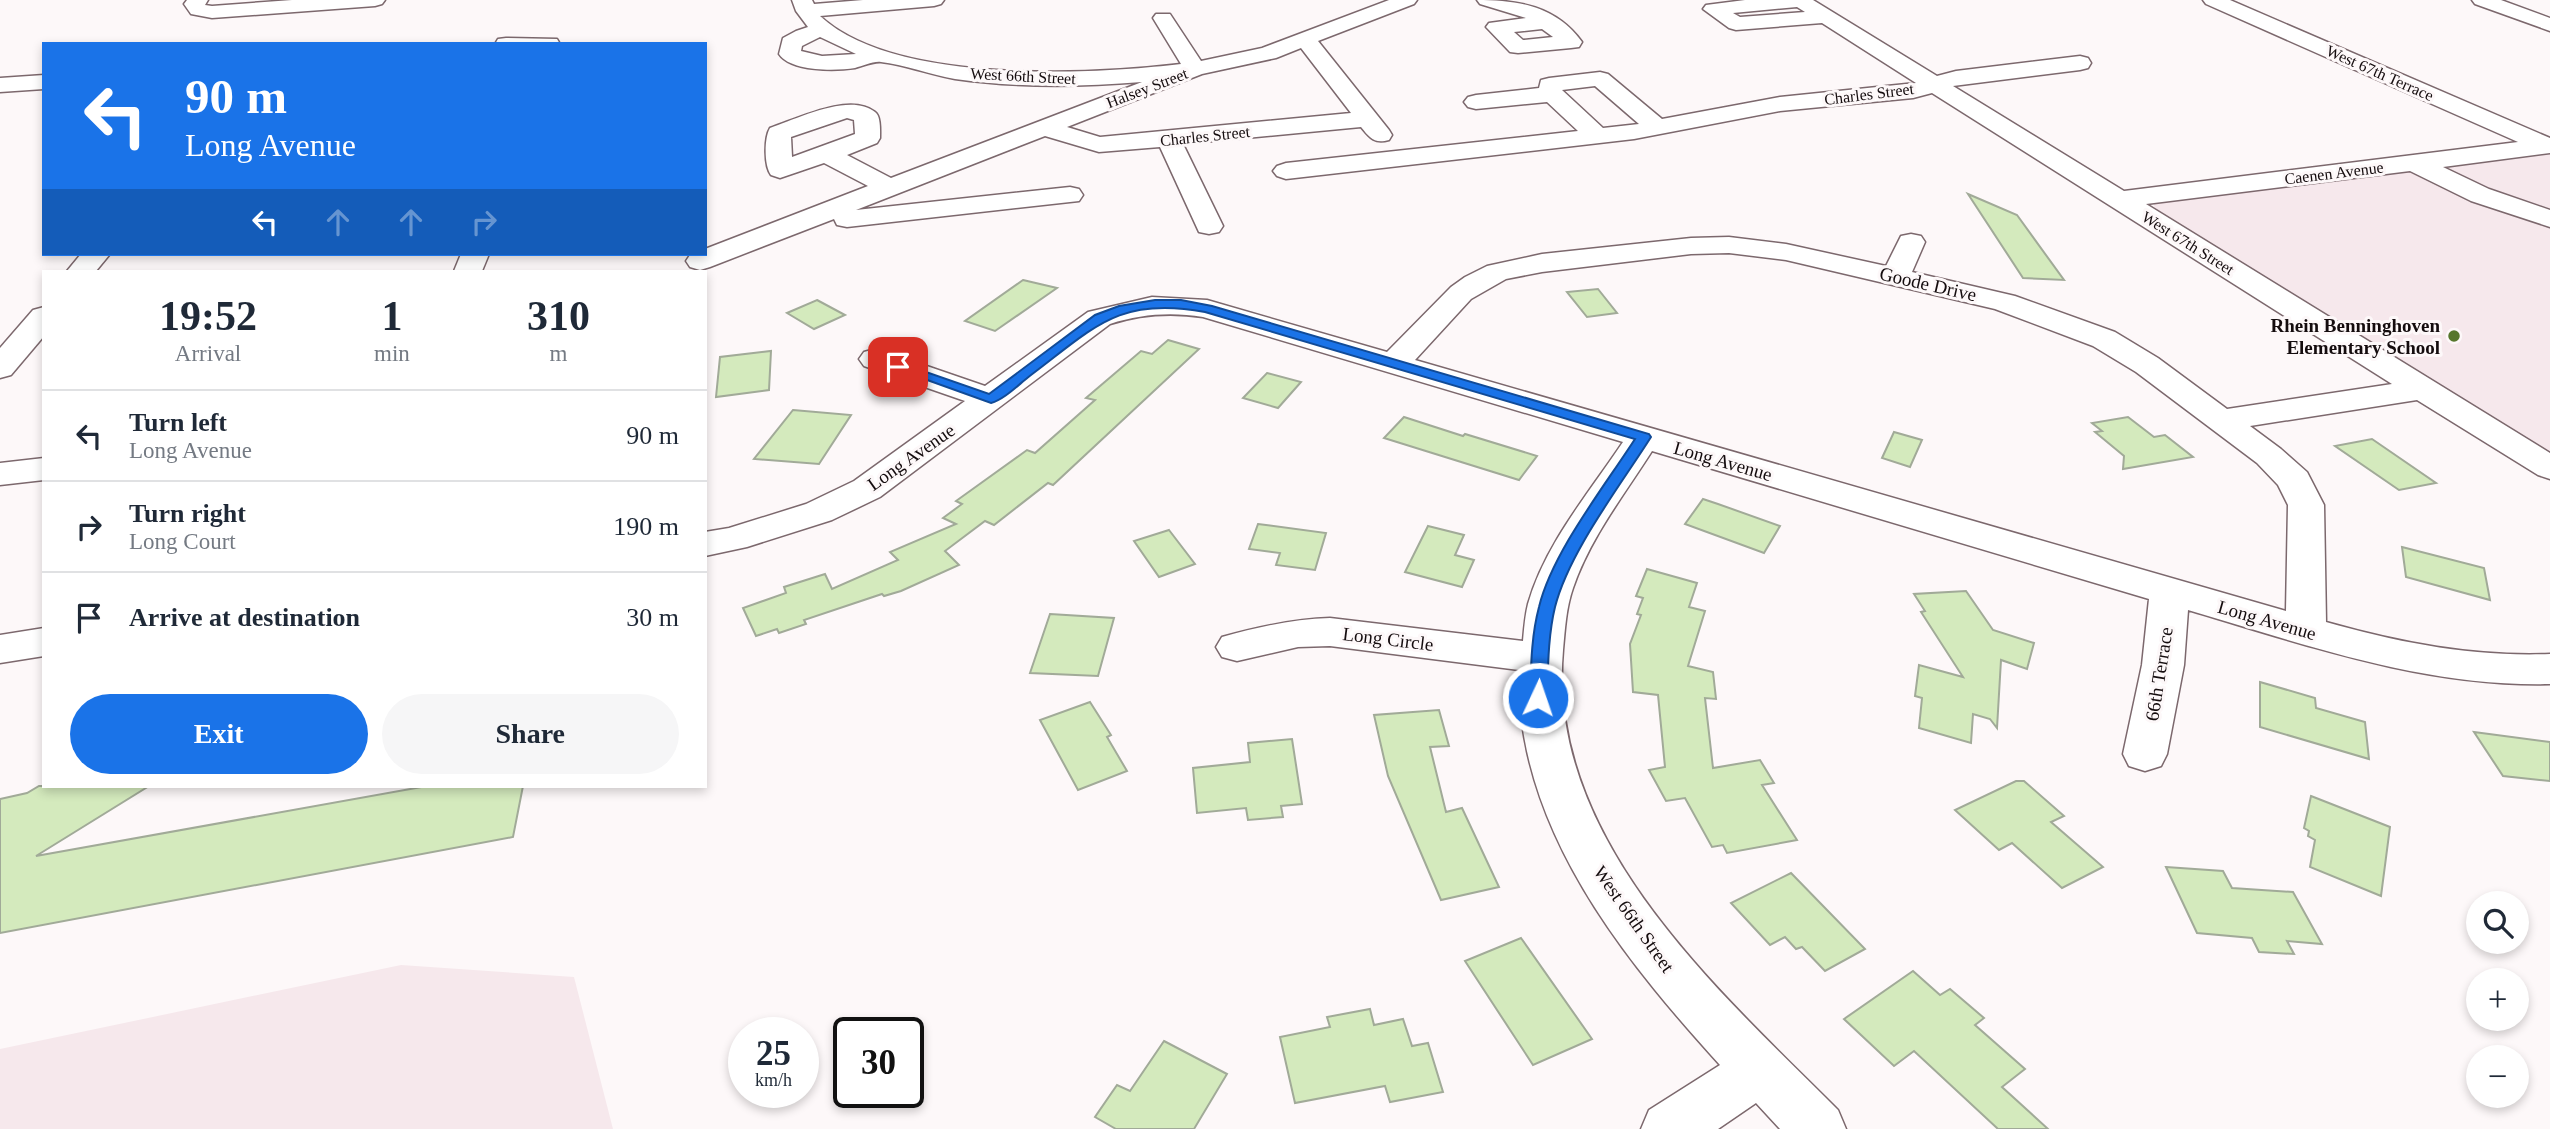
<!DOCTYPE html>
<meta charset="utf-8">
<style>
body{margin:0;font-family:Georgia,serif;background:#f6f6f7;color:#1f2937;height:100vh;display:flex;flex-direction:column;font-size:26px;white-space:nowrap}
*{box-sizing:border-box;margin:0}
p{font-size:23px;color:#747a83}
.icon{flex:none;width:38px;height:38px;fill:none;stroke:currentColor;stroke-width:2;stroke-linecap:round;stroke-linejoin:round}
.map{position:relative;flex:1;overflow:hidden}
.panel{position:absolute;left:42px;top:270px;width:665px;height:518px;display:flex;flex-direction:column;background:#fff;border-radius:0px;box-shadow:0 4px 10px #0003}
.panel>*{flex:none}
.banner{position:absolute;left:42px;top:42px;width:665px;height:214px;border-radius:0px;box-shadow:0 4px 10px #0003;background:#1a73e8;color:#fff;overflow:hidden}
.controls{position:absolute;left:2466px;top:891px;display:grid;gap:14px}
.controls a{display:grid;place-items:center;width:63px;height:63px;border-radius:50%;background:#fff;box-shadow:0 4px 10px #0003;font-size:35px}
.speed{position:absolute;left:728px;top:1017px;display:flex;gap:14px;font-size:35px;font-weight:700;text-align:center}
.speed>*{display:grid;place-content:center;width:91px;height:91px;border-radius:50%;background:#fff;box-shadow:0 4px 10px #0003;line-height:1}
.speed small{font-size:18px;font-weight:400}
.speed .limit{border:4px solid #111;border-radius:10px;background:#fff;color:#111}
.pin{position:absolute;display:grid;place-items:center;width:60px;height:60px;color:#fff;margin:-30px;border-radius:14px;box-shadow:0 4px 10px #0006}
.me{position:absolute;width:77px;margin:-38px;rotate:3deg;stroke-linejoin:round;filter:drop-shadow(0 0 5px #0008)}
.turn{display:flex;align-items:center;gap:24px;height:147px;padding:0 28px;font-size:32px}
.turn .icon{width:91px;height:91px;stroke-width:2.5}
.turn b{display:block;font-size:49px;line-height:60px}
.lanes{display:flex;align-items:center;height:66px;padding:0 28px;background:#0003;justify-content:center;gap:35px;direction:ltr}
.lanes .off{opacity:.35}
.eta{display:flex;justify-content:space-evenly;align-items:center;height:119px;text-align:center}
.eta b{font-size:42px;font-weight:700;line-height:49px}
.action{display:flex;gap:14px;margin-top:auto;padding:14px 28px}
.action a{flex:1;height:80px;border-radius:42px;background:#1a73e8;color:#fff;font-size:28px;font-weight:700;line-height:80px;text-align:center}
.action a+a{background:#f6f6f7;color:#1f2937}
ul{padding:0;list-style:none}
li{display:flex;align-items:center;gap:21px;height:91px;padding:0 28px;border-top:2px solid #e0e1e3}
li div{flex:1}
li b{display:block;font-size:26px}
li em{font-style:normal}
.map>svg:first-child{display:block}
.built{fill:#f6e8ec}
.building{fill:#d4eabd;stroke:#a1aa98;stroke-width:2}
.lines{fill:none;stroke-linecap:round;stroke-linejoin:round}
.minor-casing{stroke:#7c686d;stroke-width:3}
.minor{fill:#fff;fill-rule:evenodd}
.route{fill:#1a73e8;stroke:#114b97;stroke-width:2}
.poi-dot{fill:#56762c;stroke:#fdf8f9;stroke-width:2.5}
.labels{text-anchor:middle;dominant-baseline:central;stroke-width:6;stroke-linejoin:round;paint-order:stroke}
.far-street-label{font-size:16px;fill:#140c0e;stroke:#fdf8f9}
.street-label{font-size:19px;fill:#140c0e;stroke:#fdf8f9}
.poi-label{font-size:19px;font-weight:bold;fill:#140c0e;stroke:#fdf8f9;text-anchor:end}
</style>
<div class="map">
<svg width="2550" height="1129" viewBox="0 0 2550 1129">
<rect width="100%" height="100%" fill="#fdf8f9"/>
<!-- built -->
<g class="built">
<path d="M2550,154V455L2159,213L2154,206V202L2320,179L2371,177Z"/>
<path d="M401,965L574,977L613,1129H0V1049Z"/>
</g>
<!-- building -->
<g class="building">
<path d="M1968,194L2017,215L2064,280L2023,278Z"/>
<path d="M1023,280L1057,288L995,331L965,321Z"/>
<path d="M1598,289L1617,313L1587,317L1567,292Z"/>
<path d="M817,300L845,315L814,329L787,313Z"/>
<path d="M1168,340L1199,349L1053,485L1048,483L994,525L985,521L945,551L959,565L901,591L884,596L882,594L804,620L806,624L779,633L777,629L756,636L743,608L786,593L784,587L825,574L832,589L898,560L890,552L956,524L943,518L962,504L956,501L1027,450L1035,453L1095,400L1086,398L1141,351L1152,354Z"/>
<path d="M771,351L769,390L716,397L720,357Z"/>
<path d="M1267,373L1301,382L1278,408L1243,398Z"/>
<path d="M793,410L851,415L819,464L754,459Z"/>
<path d="M1404,417L1463,436L1465,434L1537,456L1519,480L1384,438Z"/>
<path d="M2128,417L2154,437L2165,435L2193,457L2123,469L2124,456L2095,432L2102,431L2092,423Z"/>
<path d="M1894,432L1922,440L1910,467L1882,458Z"/>
<path d="M2372,439L2436,483L2399,490L2335,446Z"/>
<path d="M1703,499L1718,504L1780,526L1764,553L1685,524Z"/>
<path d="M1258,524L1326,533L1315,570L1276,565L1280,553L1249,549Z"/>
<path d="M1428,526L1464,535L1455,555L1474,560L1462,587L1405,572Z"/>
<path d="M1169,530L1195,564L1159,577L1134,541Z"/>
<path d="M2402,547L2484,568L2490,600L2406,577Z"/>
<path d="M1647,569L1697,583L1689,607L1705,611L1688,666L1713,672L1716,699L1705,698L1713,768L1760,760L1774,783L1762,785L1797,840L1727,853L1723,845L1712,847L1685,798L1666,801L1649,770L1665,767L1658,695L1633,692L1630,644L1641,615L1637,614L1643,598L1636,596Z"/>
<path d="M1966,591L1993,630L2034,643L2027,669L2001,660L1997,728L1990,719L1973,714L1971,743L1919,728L1922,698L1915,696L1919,665L1963,677L1921,612L1925,611L1914,594Z"/>
<path d="M1050,614L1114,618L1098,676L1030,673Z"/>
<path d="M2260,682L2315,698L2316,708L2365,722L2369,759L2260,727Z"/>
<path d="M1090,702L1111,735L1107,737L1127,771L1078,790L1040,720Z"/>
<path d="M1439,710L1449,746L1430,747L1446,812L1462,808L1499,887L1441,900L1388,776L1374,715Z"/>
<path d="M2474,732L2550,742V781L2503,776Z"/>
<path d="M1292,739L1302,804L1281,806L1283,817L1248,820L1246,808L1197,813L1193,768L1250,762L1248,743Z"/>
<path d="M2016,781H2024L2064,816L2051,822L2103,867L2062,888L2012,843L1999,850L1955,810Z"/>
<path d="M39,786H149L36,856L427,786H523L513,837L0,933V799L27,793Z"/>
<path d="M2311,796L2390,827L2381,896L2310,867L2315,840L2308,836L2309,831L2304,828Z"/>
<path d="M2166,867L2223,871L2232,888L2293,892L2322,944L2287,941L2294,954L2259,952L2252,938L2197,933Z"/>
<path d="M1791,873L1865,949L1825,971L1802,947L1796,949L1785,937L1770,945L1731,903Z"/>
<path d="M1521,938L1592,1039L1533,1065L1465,961Z"/>
<path d="M1913,971L1940,995L1950,989L1984,1018L1975,1025L2025,1069L2002,1087L2048,1129H1998L1914,1051L1894,1066L1844,1019Z"/>
<path d="M1370,1009L1374,1025L1403,1019L1412,1046L1428,1043L1443,1092L1390,1102L1385,1086L1295,1103L1280,1037L1330,1027L1327,1017Z"/>
<path d="M1164,1041L1227,1074L1194,1129H1116L1095,1117L1117,1085L1130,1091Z"/>
</g>
<g class="lines">
<!-- minor casing -->
<g class="minor-casing">
<g id="minor">
<path d="M187,0H208L205,5L212,6L292,0H385L382,4L375,6L212,18L191,14L184,4Z"/>
<path d="M792,0H812L814,4L863,0H944L941,4L934,6L820,16C893,84 1087,75 1181,64L1153,18L1156,14H1170L1201,61L1262,48L1389,0H1417L1414,4L1318,41L1389,130L1392,135L1389,140C1374,144 1370,138 1361,127L1183,144L1223,226L1219,232L1209,234L1199,232L1160,147L1099,152L1045,136L856,210L1070,187L1079,189L1083,195L1079,201L847,227L837,225L834,219L710,267L700,270L690,267L686,261L690,255L705,254V249L868,186L824,163L780,178L771,175C764,166 764,138 770,128C797,119 850,92 875,112C881,116 880,131 880,138L877,143L847,155L891,178L1142,82C1080,87 1017,88 955,79C932,75 902,64 881,62C873,61 863,66 855,68C836,71 791,72 779,54L783,38L796,31L808,27L796,11ZM820,37L856,54L822,56L801,51L802,46ZM1301,48L1351,113L1100,137L1067,127L1202,74L1276,58ZM847,118L854,120L855,134L792,157L791,137Z"/>
<path d="M1477,0C1518,0 1556,6 1582,42L1579,47L1571,48L1518,53L1510,52L1486,27L1489,23L1526,18L1480,4ZM1542,29L1553,37L1523,40L1514,32Z"/>
<path d="M1745,0H1813L1937,76L1956,71L2080,56L2088,58L2091,63L2088,68L2080,70L1953,86L2124,191L2518,142L2206,4L2203,0H2230L2550,138V153L2443,167L2489,189L2550,210V227L2471,201L2410,171L2146,204L2550,453V479L2538,475L2417,400L2250,426L2281,449L2307,472L2324,505L2326,622C2400,643 2473,657 2550,654V684C2424,687 2307,645 2188,610L2184,665L2167,754L2161,766L2145,771L2129,766L2123,754L2142,665L2149,599L1652,451C1624,495 1590,538 1573,588C1566,608 1565,629 1563,650C1546,839 1717,989 1838,1110L1846,1129H1780L1756,1103L1718,1129H1641L1649,1110L1720,1065C1633,969 1540,856 1522,723C1520,705 1517,688 1519,670L1330,646L1298,647L1237,661L1222,657L1216,647L1222,637C1258,627 1293,619 1330,618L1523,641C1524,629 1525,616 1528,604C1545,544 1589,493 1623,442L1203,317C1171,312 1141,314 1110,324L880,497L832,520L747,547L705,556V532L729,528L806,504L854,481L965,401L864,366L859,359L864,352L875,349L886,352L985,386L1088,312L1152,297L1207,300L1387,352L1451,287L1465,277L1487,266L1542,254L1691,238L1729,237L1786,244L1886,266L1901,236L1911,234L1921,236L1925,242L1912,272L2015,296L2115,332L2158,358L2227,409L2392,384L1932,93L1913,98L1780,111L1634,139L1286,179L1277,176L1273,171L1277,166L1286,163L1578,131L1547,102L1476,109L1468,107L1464,102L1468,97L1476,95L1539,88L1541,80L1549,78L1600,72L1608,74L1662,119L1780,97L1916,83L1822,23L1736,30L1729,28L1703,9L1706,5ZM1797,7L1805,12L1740,17L1733,13ZM1595,86L1639,124L1603,128L1562,90ZM1729,253L1786,260L1995,309L2093,346L2136,372L2257,463L2278,485L2288,505L2286,611L1415,360L1471,299L1506,279L1542,272L1691,254Z"/>
<path d="M2472,0H2501L2550,18V31L2475,4Z"/>
<path d="M506,38L557,39L560,44H495L498,39Z"/>
<path d="M44,75V89L0,92V78Z"/>
<path d="M81,254H110L96,271H67Z"/>
<path d="M461,254H489L482,271H454Z"/>
<path d="M44,307V336L11,375L0,378V348L33,310Z"/>
<path d="M44,458V480L0,485V463Z"/>
<path d="M44,628V656L0,663V635Z"/>
</g>
</g>
<!-- minor -->
<use href="#minor" class="minor"/>
</g>
<!-- route -->
<path class="route" d="M1155,300H1181L1212,306L1649,434L1651,437C1620,486 1569,552 1555,607C1548,636 1548,668 1547,698L1545,703H1532L1530,698C1531,668 1531,637 1539,607C1552,553 1604,487 1635,439L1205,312C1119,296 1095,327 1031,375C1019,384 1005,399 991,403L891,367L898,363L903,364L989,394L1095,315L1119,306Z"/>
<!-- markers -->
<circle class="poi-dot" cx="2454" cy="336" r="7"/>
<g class="labels">
<!-- far-street labels -->
<g class="far-street-label">
<text transform="translate(2380 73) rotate(24)">West 67th Terrace</text>
<text transform="translate(1023 76) rotate(3)">West 66th Street</text>
<text transform="translate(1147 88) rotate(-21)">Halsey Street</text>
<text transform="translate(1869 94) rotate(-7)">Charles Street</text>
<text transform="translate(1205 136) rotate(-6)">Charles Street</text>
<text transform="translate(2334 173) rotate(-7)">Caenen Avenue</text>
<text transform="translate(2188 243) rotate(32)">West 67th Street</text>
</g>
<!-- street labels -->
<g class="street-label">
<text transform="translate(1928 284) rotate(13)">Goode Drive</text>
<text transform="translate(911 457) rotate(-35)">Long Avenue</text>
<text transform="translate(1723 461) rotate(16)">Long Avenue</text>
<text transform="translate(2267 620) rotate(16)">Long Avenue</text>
<text transform="translate(1388 639) rotate(7)">Long Circle</text>
<text transform="translate(2159 674) rotate(-81)">66th Terrace</text>
<text transform="translate(1634 919) rotate(55)">West 66th Street</text>
</g>
<!-- poi labels -->
<g class="poi-label">
<text x="2440" y="325">Rhein Benninghoven<tspan x="2440" dy="22">Elementary School</tspan></text>
</g>
</g>
</svg>
<div class="controls">
<a><svg class="icon" aria-label="search" viewBox="0 0 24 24"><circle cx="10" cy="10" r="6"/><path d="M15 15l6 6"/></svg></a>
<a>+</a>
<a>−</a>
</div>
<div class="speed"><div>25<small>km/h</small></div><div class="limit">30</div></div>
<div class="pin" style="left:898px;top:367px;background:#d93025"><svg class="icon" aria-label="arrive" viewBox="0 0 24 24"><path d="M6 21V4h12l-3 4 3 4H6"/></svg></div>
<svg class="me" style="left:1538px;top:698px" viewBox="-20 -20 40 40"><circle r="17" fill="#1a73e8" stroke="#fff" stroke-width="3"/><path d="M0-11L8 9 0 5-8 9z" fill="#fff"/></svg>
<div class="banner">
<div class="turn"><svg class="icon" aria-label="left" viewBox="0 0 24 24"><path d="M17 20v-9H6M10 6l-5 5 5 5"/></svg><div><b>90 m</b>Long Avenue</div></div>
<div class="lanes"><svg class="icon" aria-label="left" viewBox="0 0 24 24"><path d="M17 20v-9H6M10 6l-5 5 5 5"/></svg><svg class="icon off" aria-label="ahead" viewBox="0 0 24 24"><path d="M12 20V5M6 11l6-6 6 6"/></svg><svg class="icon off" aria-label="ahead" viewBox="0 0 24 24"><path d="M12 20V5M6 11l6-6 6 6"/></svg><svg class="icon off" aria-label="right" viewBox="0 0 24 24"><path d="M7 20v-9h11M14 6l5 5-5 5"/></svg></div>
</div>
<section class="panel">
<div class="eta">
<div><b>19:52</b><p>Arrival</p></div>
<div><b>1</b><p>min</p></div>
<div><b>310</b><p>m</p></div>
</div>
<ul>
<li><svg class="icon" aria-label="left" viewBox="0 0 24 24"><path d="M17 20v-9H6M10 6l-5 5 5 5"/></svg><div><b>Turn left</b><p>Long Avenue</p></div><em>90 m</em></li>
<li><svg class="icon" aria-label="right" viewBox="0 0 24 24"><path d="M7 20v-9h11M14 6l5 5-5 5"/></svg><div><b>Turn right</b><p>Long Court</p></div><em>190 m</em></li>
<li><svg class="icon" aria-label="arrive" viewBox="0 0 24 24"><path d="M6 21V4h12l-3 4 3 4H6"/></svg><div><b>Arrive at destination</b></div><em>30 m</em></li>
</ul>
<div class="action"><a>Exit</a><a>Share</a></div>
</section>
</div>
